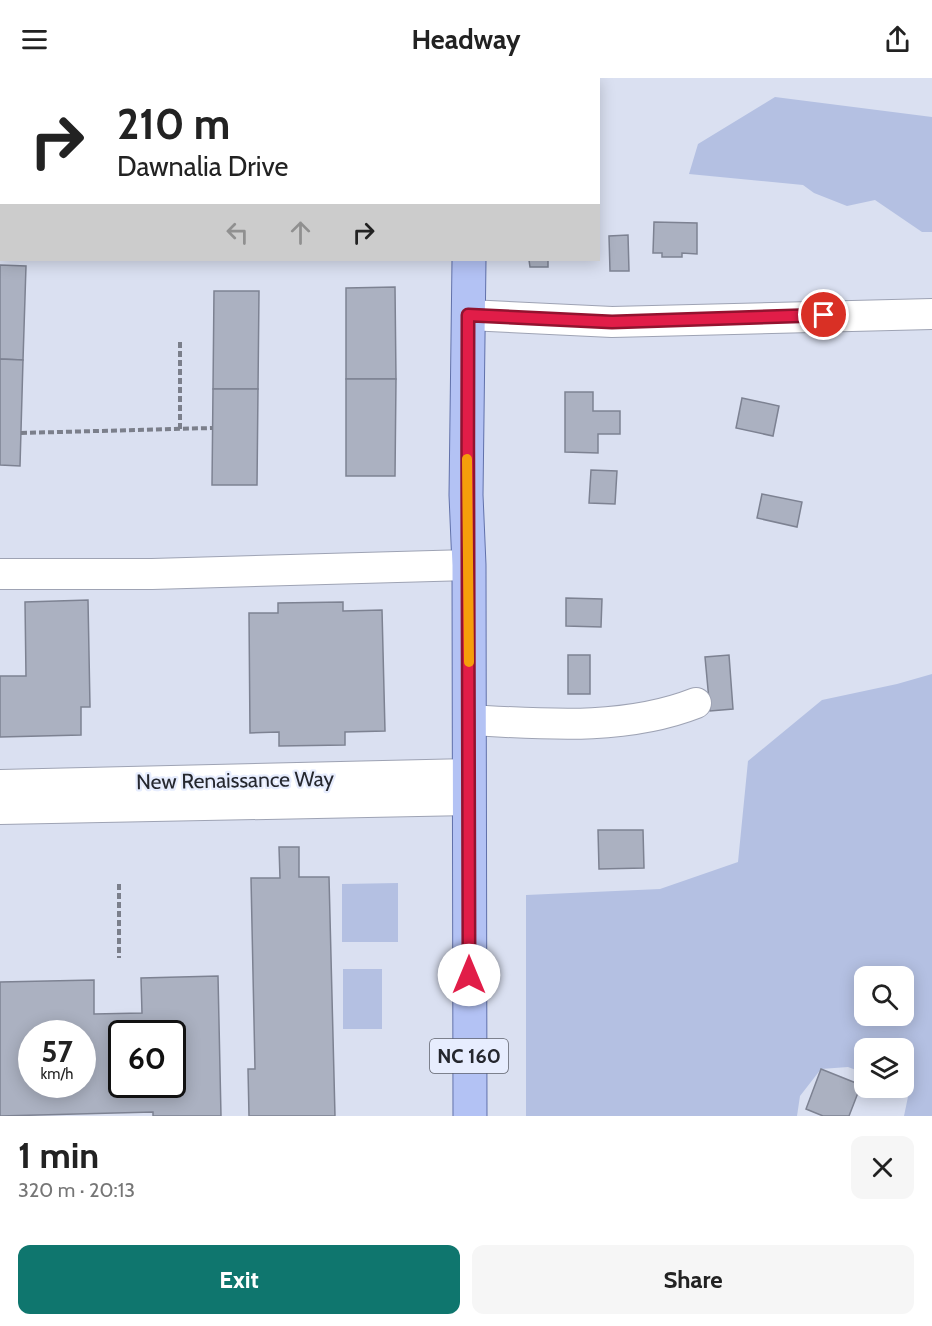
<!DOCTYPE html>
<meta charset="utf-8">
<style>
body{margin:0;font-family:Cabin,sans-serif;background:#f6f6f6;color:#222;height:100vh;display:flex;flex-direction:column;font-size:22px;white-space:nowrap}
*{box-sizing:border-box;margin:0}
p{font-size:20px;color:#767676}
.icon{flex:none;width:33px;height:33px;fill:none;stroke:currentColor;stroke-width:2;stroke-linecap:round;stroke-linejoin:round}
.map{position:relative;height:1038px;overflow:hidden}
.side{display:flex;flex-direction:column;background:#fff;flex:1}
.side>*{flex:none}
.guide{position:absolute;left:0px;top:0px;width:600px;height:183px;box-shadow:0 3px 15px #0003;background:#fff;color:#222;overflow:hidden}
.controls{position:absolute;left:854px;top:888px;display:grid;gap:12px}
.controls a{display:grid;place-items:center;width:60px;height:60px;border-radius:12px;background:#fff;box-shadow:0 3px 15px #0003;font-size:30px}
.speed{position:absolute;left:18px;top:942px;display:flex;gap:12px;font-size:30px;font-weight:700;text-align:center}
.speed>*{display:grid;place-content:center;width:78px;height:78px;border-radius:50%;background:#fff;box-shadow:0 3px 15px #0003;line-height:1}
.speed small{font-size:15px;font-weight:400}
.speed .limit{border:3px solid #111;border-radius:9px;background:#fff;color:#111}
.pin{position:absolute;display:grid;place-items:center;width:51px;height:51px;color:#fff;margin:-26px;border:3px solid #fff;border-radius:50%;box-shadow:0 2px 6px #0007}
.me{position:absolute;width:66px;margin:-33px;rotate:0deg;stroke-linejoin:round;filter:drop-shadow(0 0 4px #0008)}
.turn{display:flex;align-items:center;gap:21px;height:126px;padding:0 18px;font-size:27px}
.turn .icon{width:78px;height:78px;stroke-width:2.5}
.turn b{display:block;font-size:42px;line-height:51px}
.lanes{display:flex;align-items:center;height:57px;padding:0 18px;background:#0003;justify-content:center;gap:30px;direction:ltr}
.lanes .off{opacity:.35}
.round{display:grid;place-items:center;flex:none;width:63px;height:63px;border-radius:12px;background:#f6f6f6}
.overview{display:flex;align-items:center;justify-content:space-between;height:102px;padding:0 18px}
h1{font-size:36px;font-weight:700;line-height:45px}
.cta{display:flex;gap:12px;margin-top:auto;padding:12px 18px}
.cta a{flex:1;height:69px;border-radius:12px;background:#0f766e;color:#fff;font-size:24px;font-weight:700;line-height:69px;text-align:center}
.cta a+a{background:#f6f6f6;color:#222}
header{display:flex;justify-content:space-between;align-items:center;height:78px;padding:0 18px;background:#fff;font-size:27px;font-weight:700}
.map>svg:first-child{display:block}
.green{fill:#b4c0e2;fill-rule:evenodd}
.building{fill:#abb1c1;stroke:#7d8292;stroke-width:1.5;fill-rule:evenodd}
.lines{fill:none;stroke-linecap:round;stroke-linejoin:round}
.minor-casing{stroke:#9ea3b4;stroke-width:32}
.major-casing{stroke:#6171aa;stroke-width:35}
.path{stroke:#7b7f8b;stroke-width:4;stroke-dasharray:6 3;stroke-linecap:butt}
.minor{stroke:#fff;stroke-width:30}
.major{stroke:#b3c2f4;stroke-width:33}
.route-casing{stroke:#92132f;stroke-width:15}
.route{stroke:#e11d48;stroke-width:10}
.slow{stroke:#f59e0b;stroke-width:10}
.labels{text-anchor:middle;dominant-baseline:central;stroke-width:4.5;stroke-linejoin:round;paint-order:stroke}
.shield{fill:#e7edfe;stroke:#5f626c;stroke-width:1.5}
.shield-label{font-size:20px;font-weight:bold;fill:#25272e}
.street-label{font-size:21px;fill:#25272e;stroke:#e7edfe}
</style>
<header><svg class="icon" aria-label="menu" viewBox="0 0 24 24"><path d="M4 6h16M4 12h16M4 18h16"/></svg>Headway<svg class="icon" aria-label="share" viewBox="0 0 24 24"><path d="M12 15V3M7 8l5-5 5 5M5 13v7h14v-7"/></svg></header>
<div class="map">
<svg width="932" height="1038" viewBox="0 0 932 1038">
<rect width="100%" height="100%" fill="#dae0f1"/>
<!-- green -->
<g class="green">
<path d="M775,19L932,39V154H922L875,122L847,128L814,115L803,107L689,96L698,66Z"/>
<path d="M932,596V1038H904L909,1014L899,1010H903V970H864V995L848,989L821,991L800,1018L797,1038H526V817L660,811L738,784L748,683L822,622L897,606ZM864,898H903V938H864Z"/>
<path d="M398,805V864H342V806Z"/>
<rect x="343" y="891" width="39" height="60"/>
</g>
<!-- building -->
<g class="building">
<path d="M654,144L697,145V176L682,175V179H662V175H653Z"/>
<path d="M628,157L629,193H610L609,158Z"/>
<path d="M529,182H548V189H530Z"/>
<path d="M0,187L26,188L23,282L0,281Z"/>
<path d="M395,209L396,301H346V210Z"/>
<path d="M214,213H259L258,311H213Z"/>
<path d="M0,281L23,282L20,388L0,387Z"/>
<path d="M346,301H396L395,398H346Z"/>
<path d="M213,311H258L257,407H212Z"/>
<path d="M565,314H593V333H620V356H598V375L565,374Z"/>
<path d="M742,320L779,328L773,358L736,350Z"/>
<path d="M591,392L617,393L615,426L589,425Z"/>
<path d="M762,416L802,424L797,449L757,440Z"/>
<path d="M566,520L602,521L601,549L566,548Z"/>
<path d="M88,522L90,629H81V657L0,659V598H26L25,524Z"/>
<path d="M343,524V533L382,532L385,653L345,654V667L279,668V654L250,655L249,535H278V525Z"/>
<rect x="568" y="577" width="22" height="39"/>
<path d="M729,577L733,631L710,633L705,579Z"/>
<path d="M598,752H643L644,790L599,791Z"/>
<path d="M279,769H299V799H329L335,1038H249L248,991H255L251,800H280Z"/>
<path d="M218,898L221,1038H153V1034L0,1038V904L94,902V936L142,935L141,900ZM32,956H82V1006H32ZM122,956H172V1006H122Z"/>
<path d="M821,991L861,1007L849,1038H823L806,1031Z"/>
</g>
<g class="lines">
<!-- minor casing -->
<g class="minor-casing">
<g id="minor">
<path d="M0,97H2"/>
<path d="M468,237L612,244L932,236"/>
<path d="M0,496H152L469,487"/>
<path d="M469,642C544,646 625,653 696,625"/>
<path d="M0,707L469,696"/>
<path d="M0,731L469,722"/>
</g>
</g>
<!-- major casing -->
<g class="major-casing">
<g id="major">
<path d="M469,0V2"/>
<path d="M469,182L466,417L469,487L470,1038"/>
</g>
</g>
<!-- path -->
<g class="path">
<path d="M182,0V2"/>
<path d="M180,351V262"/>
<path d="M21,355L212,350"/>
<path d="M119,806V880"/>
</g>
<!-- minor -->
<use href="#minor" class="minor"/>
<!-- major -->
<use href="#major" class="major"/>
</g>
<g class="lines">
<!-- route casing -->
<g class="route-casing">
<path id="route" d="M469,897C469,677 467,457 468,237L612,244L824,237"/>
</g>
<!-- route -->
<use href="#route" class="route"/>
<!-- slow -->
<path class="slow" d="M467,381L469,584"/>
</g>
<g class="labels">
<!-- shield labels -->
<rect class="shield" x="430" y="961" width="78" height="34" rx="4.5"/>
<g class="shield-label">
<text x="469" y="978">NC 160</text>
</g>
<!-- street labels -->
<g class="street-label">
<text transform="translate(235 702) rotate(-1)">New Renaissance Way</text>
</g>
</g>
</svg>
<div class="controls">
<a><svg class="icon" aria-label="search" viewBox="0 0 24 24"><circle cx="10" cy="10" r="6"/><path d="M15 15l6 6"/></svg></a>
<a><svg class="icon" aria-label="layers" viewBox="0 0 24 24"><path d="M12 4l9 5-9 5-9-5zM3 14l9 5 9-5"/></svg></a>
</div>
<div class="speed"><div>57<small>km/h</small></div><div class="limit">60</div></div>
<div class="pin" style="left:824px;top:237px;background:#d93025"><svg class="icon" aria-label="arrive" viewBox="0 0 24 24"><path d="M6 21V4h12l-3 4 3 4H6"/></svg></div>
<svg class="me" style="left:469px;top:897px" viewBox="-20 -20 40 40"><circle r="19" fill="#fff"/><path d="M0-13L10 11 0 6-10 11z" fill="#e11d48"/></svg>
<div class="guide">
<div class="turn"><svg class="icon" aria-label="right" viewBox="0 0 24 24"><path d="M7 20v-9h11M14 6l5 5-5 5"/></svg><div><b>210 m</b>Dawnalia Drive</div></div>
<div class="lanes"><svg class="icon off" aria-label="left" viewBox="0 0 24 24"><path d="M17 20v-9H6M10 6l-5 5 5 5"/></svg><svg class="icon off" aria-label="ahead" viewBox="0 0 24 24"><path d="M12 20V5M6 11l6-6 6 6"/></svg><svg class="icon" aria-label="right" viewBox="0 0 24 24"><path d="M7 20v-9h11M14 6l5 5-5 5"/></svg></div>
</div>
</div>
<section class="side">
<div class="overview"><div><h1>1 min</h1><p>320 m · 20:13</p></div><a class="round"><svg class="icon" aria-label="close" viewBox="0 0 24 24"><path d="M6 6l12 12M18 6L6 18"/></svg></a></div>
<div class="cta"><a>Exit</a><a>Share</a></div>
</section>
